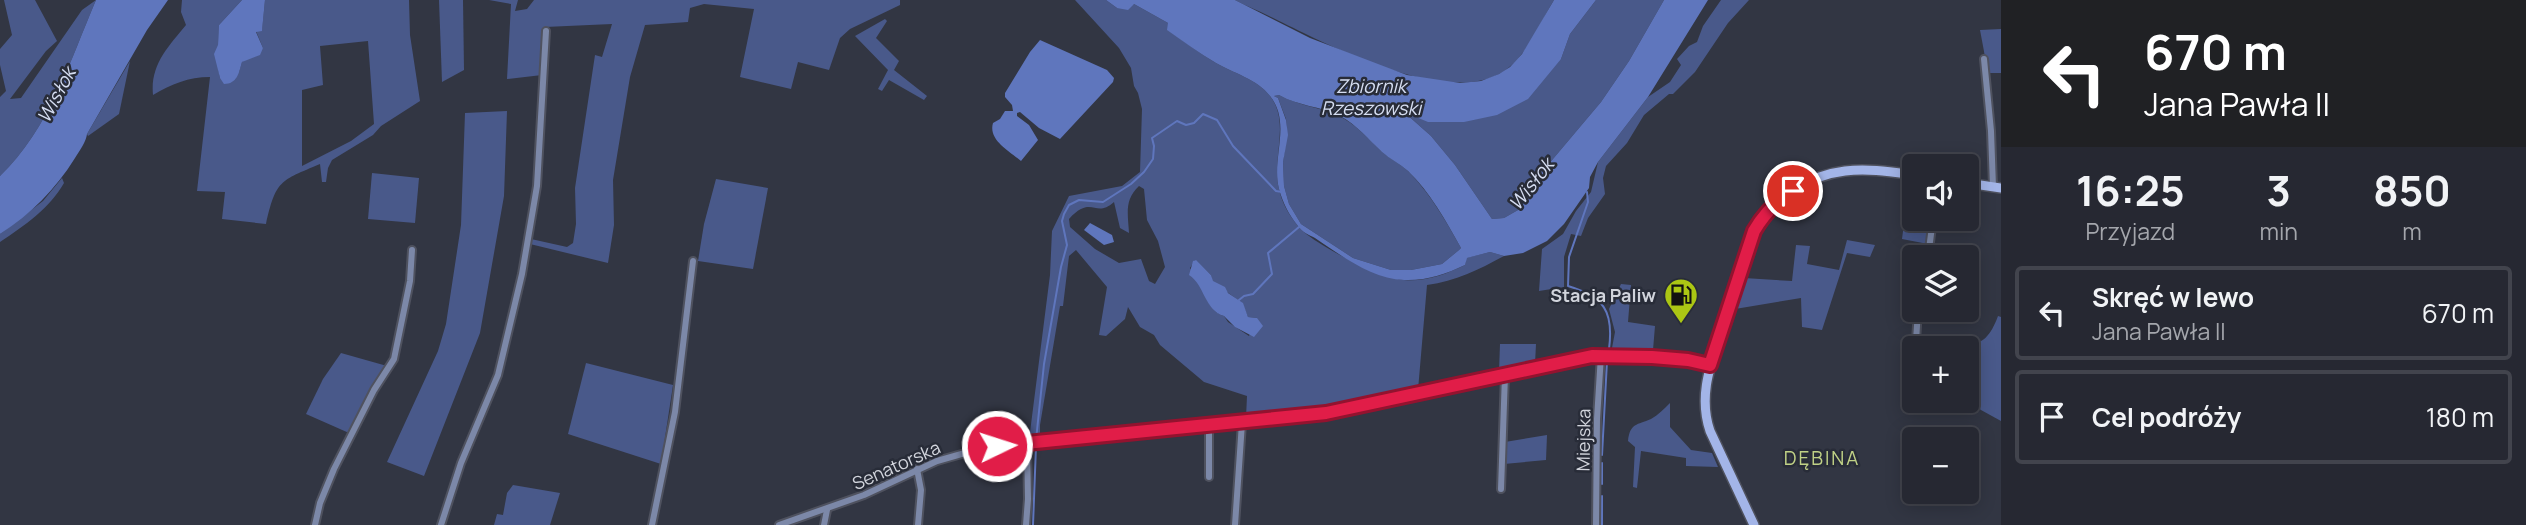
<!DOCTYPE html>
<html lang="pl">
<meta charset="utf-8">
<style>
body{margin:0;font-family:Manrope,sans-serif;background:#32343e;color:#f1f3f6;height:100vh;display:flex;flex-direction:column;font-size:26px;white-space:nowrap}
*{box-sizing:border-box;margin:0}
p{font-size:23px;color:#a4a6ac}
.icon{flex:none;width:38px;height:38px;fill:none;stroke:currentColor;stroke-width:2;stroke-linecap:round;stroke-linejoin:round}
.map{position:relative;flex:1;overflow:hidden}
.drawer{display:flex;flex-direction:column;background:#262832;width:525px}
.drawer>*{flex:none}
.guide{background:#202124;color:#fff;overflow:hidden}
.tools{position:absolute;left:1902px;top:154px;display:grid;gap:14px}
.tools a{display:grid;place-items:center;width:77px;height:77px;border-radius:7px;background:#262832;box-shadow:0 4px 18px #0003,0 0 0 2px #42444d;font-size:35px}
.pin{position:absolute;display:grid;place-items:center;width:60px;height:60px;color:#fff;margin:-30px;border:4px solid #fff;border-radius:50%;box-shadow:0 2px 7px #0007}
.me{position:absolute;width:77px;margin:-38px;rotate:86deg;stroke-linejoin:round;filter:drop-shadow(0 0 5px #0008)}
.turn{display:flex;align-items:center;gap:24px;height:147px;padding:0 28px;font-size:32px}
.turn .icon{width:91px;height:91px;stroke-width:2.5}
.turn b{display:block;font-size:49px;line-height:60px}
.eta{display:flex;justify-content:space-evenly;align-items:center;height:119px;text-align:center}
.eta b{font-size:42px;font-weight:700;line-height:49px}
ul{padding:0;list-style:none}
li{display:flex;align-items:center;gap:21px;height:94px;margin:0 14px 10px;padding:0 14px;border:4px solid #42444d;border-radius:7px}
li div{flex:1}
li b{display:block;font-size:26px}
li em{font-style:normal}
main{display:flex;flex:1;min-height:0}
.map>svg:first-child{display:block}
.green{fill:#49598a;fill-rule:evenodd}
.water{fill:#5f76bd;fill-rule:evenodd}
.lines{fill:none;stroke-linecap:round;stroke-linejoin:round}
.stream{stroke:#5f76bd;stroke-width:2}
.street-casing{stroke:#4f525f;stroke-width:10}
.secondary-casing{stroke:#4f525f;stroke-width:12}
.street{stroke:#7c88a8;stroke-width:6}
.secondary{stroke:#a3b5e8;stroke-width:9}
.route-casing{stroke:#92132f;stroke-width:18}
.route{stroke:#e11d48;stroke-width:12}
.labels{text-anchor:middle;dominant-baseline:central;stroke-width:5;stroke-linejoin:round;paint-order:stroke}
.poi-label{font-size:18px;font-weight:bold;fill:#d1d4dc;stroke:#282c38;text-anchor:end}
.street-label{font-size:18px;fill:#d1d4dc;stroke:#282c38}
.water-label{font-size:19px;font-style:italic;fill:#d5ddf1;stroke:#282c38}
.neighbourhood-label{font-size:19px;letter-spacing:2px;fill:#c0d186;stroke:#282c38}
</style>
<main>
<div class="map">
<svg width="2001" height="525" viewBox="0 0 2001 525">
<rect width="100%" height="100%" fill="#323643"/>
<!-- green -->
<g class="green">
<path d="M4,0H35L57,41L46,51L10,99L21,98L82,10L96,0C70,61 49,129 0,176V97L6,91L0,65V49L12,35Z"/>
<path d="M182,0H242L219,25L218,68L220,78L239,72L242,62L263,48L256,31L262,30L265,0H409L410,35L420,101L381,126L373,135L332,160L328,168L326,182H322L320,164C280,181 276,180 266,224L222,219L225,192L197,191L210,77C188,77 172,84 153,95C150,65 168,47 186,25L181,12ZM368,41L374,124L351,141L302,166V90L323,85L320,46Z"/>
<path d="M439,0H463L464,70L442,82Z"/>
<path d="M489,0H518L515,11L527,9L534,0H900V5L850,29L840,38L829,70L798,62L791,89L740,77L754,9L704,4L690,8L688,22L645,25L630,77L613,180L614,225L608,263L530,244L531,239L567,247L573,243L576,224L575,188L595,55L602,57L612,24L545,27L542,75L507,79L511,4Z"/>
<path d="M1075,0H1106L1117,8L1134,4L1168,23V30C1184,41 1199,53 1216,63C1233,73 1257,79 1270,96C1291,123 1271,159 1279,189C1282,203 1289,215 1298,226C1312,244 1383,279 1404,280C1426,282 1446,274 1465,265L1466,258L1490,252L1504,256C1478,270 1456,281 1427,285L1418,390L1345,407L1246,418L1247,396L1204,382L1160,345L1154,335L1140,327L1128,307L1125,319L1106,336L1099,335L1107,287L1076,250L1069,256L1063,306H1060L1040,425V438L1029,440L1050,275L1052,231L1069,196L1122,186L1140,172L1142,109L1138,93L1134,86L1131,68L1119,48ZM1139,186L1144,189L1147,220L1158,241L1165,267L1155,284L1149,281L1141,259L1119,263L1095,249L1070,227L1069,219C1092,194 1095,219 1114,202L1120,228L1129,233C1128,214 1124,200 1139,186ZM1195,260L1211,275L1212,281L1242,303L1248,317L1257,318L1249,336L1228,322L1224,316C1209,311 1206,296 1200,284C1197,278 1193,274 1190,268Z"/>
<path d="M1235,0H1554C1539,24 1526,59 1501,73C1443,107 1323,42 1269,16C1257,10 1246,6 1235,0Z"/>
<path d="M1596,0H1664L1629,61L1601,102L1542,172L1518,210L1504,218L1492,219L1455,165L1431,136L1402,110L1561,59L1570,34Z"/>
<path d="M1721,0H1749L1728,23L1695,72L1673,94H1669L1644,115L1627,143L1606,166L1603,178L1605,194L1588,218L1581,236L1571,234L1564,257V287L1539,291L1542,249L1563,234L1576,211L1591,192L1598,162L1648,97L1670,82L1681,65L1677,59L1689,46L1697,42L1703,26Z"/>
<path d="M885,19L887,21L876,38L899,61L894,70L927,96L924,100L889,80L882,91L878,89L888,70L855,36Z"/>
<path d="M2001,29V73H1988L1980,30Z"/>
<path d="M130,61L119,114L88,136L87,134Z"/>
<path d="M1279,95C1297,105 1319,107 1339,116C1355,124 1367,137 1380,150C1389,158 1401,164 1410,173C1431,195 1446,221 1461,248L1459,250L1442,264L1411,270H1391L1353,258L1301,224L1289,204L1284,186L1283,162L1287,134L1286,119L1278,98L1274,96Z"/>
<path d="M507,111L504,196L480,333L424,476L387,462L438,351L446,324L461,225L465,113Z"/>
<path d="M372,173L419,178L415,223L368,219Z"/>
<path d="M62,178L64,183C50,208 24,226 0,242V234L43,201Z"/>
<path d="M716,179L768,188L753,269L698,261L704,224Z"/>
<path d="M1909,184L1914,185V219H1931L1928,244L1902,239Z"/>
<path d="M1847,240L1875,245L1870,257L1847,253L1822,330L1802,327L1801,298L1735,309L1744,278L1792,281L1796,245L1810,246L1807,264L1839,270Z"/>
<path d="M1621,284L1631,285L1628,322L1655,326L1653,350L1612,348L1615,332L1609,309Z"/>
<path d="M1998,316L2001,317V421L1981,410L1967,397V348H1922L1920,342L1940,344L1945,339C1974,349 1987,346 1998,316Z"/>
<path d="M1500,344H1536L1535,364L1499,372Z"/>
<path d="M341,353L387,366L349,433L306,414L323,379Z"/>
<path d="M586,363L673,385L661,464L568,434Z"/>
<path d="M1670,403V427L1691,450L1712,453L1718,467L1686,466V458L1641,451L1637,488L1633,487L1635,447L1628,441C1630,423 1637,425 1651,419C1658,415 1664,409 1670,403Z"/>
<path d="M1547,435L1546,460L1504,464L1505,442Z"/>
<path d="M513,485L560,493L550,525H494L497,514L503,515L507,493Z"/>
</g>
<!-- water -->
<g class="water">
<path d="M96,0H168L147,30L87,134C86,142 80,150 75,158C55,190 31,214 0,234V176C49,129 70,61 96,0Z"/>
<path d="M242,0H265L262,31L256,32L263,48L260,55L242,62C239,73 237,84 224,84L220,78L214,54L218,45L219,25Z"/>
<path d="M1106,0H1235L1310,38L1378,64L1407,75L1460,83L1481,81L1499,74L1510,67L1522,54L1554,0H1596L1570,34L1561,59L1528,99L1497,115L1464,122H1428L1404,112L1431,136L1455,165L1492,219L1504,218L1518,210L1542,172L1601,102L1629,61L1664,0H1708L1648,97L1598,162L1590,177L1589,188L1564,224L1547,241L1523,253L1504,256L1490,252L1467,258L1465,265C1446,274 1426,281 1404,280C1372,279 1342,256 1315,238C1309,235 1302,232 1298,226C1289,215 1283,203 1279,189C1271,159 1292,123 1270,96C1257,79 1233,73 1216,63C1199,53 1183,41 1167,30L1168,23L1134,4L1128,10L1117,8ZM1279,95C1298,106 1320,106 1340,116C1357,125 1368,139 1382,152C1390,159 1400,164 1408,171C1430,192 1446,221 1461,248L1459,250L1442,264L1411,270H1391L1353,258L1301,224L1289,204L1284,186L1283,162L1288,135L1286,120L1278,98L1274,96Z"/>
<path d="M1040,40L1107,70L1114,78L1113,82L1060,139L1039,128L1020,112L1017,113V116L1029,125L1038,140L1021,161C1009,151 988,140 993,123L1000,119L1005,111H1013L1012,105L1005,97V93L1030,52Z"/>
<path d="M1090,223L1112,235L1114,242L1104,245L1084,230Z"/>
<path d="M1196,260L1211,275L1213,281L1225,287L1228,293L1243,303L1248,317L1257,318L1263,326L1254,337L1235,327L1224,316C1204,310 1205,285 1189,275L1193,261Z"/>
</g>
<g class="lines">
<!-- stream -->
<g class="stream">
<path d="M1587,192L1588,202L1569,257L1568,286C1604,297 1614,311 1609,349"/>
<path d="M1239,300L1244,296L1253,294L1272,274L1268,253L1299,227"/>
<path d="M1036,440L1044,364L1061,267L1067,245L1062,221L1064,214L1069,205L1079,200L1103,202L1131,184L1144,172L1153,159L1154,146L1152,138L1177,121L1186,125L1194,123L1203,114L1217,120L1233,146L1276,191L1282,192"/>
<path d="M1602,455L1607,361"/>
<path d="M1602,484V463"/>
<path d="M1602,496V525"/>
<path d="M1033,525L1036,446"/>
</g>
<!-- street casing -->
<g class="street-casing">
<g id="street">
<path d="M1984,59L1991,131L1993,187"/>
<path d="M1928,257L1933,219"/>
<path d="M1918,310L1916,341L1919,348"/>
<path d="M1209,426V477"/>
<path d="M917,469L921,490L918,525"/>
<path d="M1501,489L1505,375"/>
<path d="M315,525L320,503L334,469L374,390L394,359L410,281L412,250"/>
<path d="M441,525L461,463L498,375L522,274L537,186L546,31"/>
<path d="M652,525L675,412L693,261"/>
<path d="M779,525L864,495L937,461L979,449L1326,413L1592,356L1652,357L1688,360L1710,365"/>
<path d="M824,525L827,510"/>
<path d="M1026,525L1028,499L1027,444"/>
<path d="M1235,525L1242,423"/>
<path d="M1596,525L1597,419L1601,355"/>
</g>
</g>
<!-- secondary casing -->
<g class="secondary-casing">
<g id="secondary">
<path d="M1967,183L2001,188"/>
<path d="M1754,525L1710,431C1697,393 1713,359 1724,322C1734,292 1740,258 1754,230C1770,199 1810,175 1845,171C1868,168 1892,172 1914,175"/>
</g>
</g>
<!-- street -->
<use href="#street" class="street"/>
<!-- secondary -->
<use href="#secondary" class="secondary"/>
</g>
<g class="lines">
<!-- route casing -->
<g class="route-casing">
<path id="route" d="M997,446L1326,413L1592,356L1652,357L1688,360L1710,365L1754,231C1764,214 1776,201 1793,191"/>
</g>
<!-- route -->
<use href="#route" class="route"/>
</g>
<!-- icons -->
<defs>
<g id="fuel-pin" transform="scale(1.75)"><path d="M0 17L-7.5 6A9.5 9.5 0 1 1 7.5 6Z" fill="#abc614" stroke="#282c38"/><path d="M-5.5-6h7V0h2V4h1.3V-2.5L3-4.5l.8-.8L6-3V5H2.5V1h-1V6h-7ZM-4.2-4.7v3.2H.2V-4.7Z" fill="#111"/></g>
</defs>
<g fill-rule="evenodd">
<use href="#fuel-pin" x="1681" y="295"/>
</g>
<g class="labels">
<!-- poi labels -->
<g class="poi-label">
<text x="1656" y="295">Stacja Paliw</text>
</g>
<!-- street labels -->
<g class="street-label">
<text transform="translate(1583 440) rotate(-89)">Miejska</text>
<text transform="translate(896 465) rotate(-24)">Senatorska</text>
</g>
<!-- water labels -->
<g class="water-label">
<text x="1371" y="86">Zbiornik<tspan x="1371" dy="22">Rzeszowski</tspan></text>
<text transform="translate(56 95) rotate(-62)">Wisłok</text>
<text transform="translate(1531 184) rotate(-52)">Wisłok</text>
</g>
<!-- neighbourhood labels -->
<g class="neighbourhood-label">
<text x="1822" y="458">DĘBINA</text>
</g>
</g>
</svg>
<div class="tools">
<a><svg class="icon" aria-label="sound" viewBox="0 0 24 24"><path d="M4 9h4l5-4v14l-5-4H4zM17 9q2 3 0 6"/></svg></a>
<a><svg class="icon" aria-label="layers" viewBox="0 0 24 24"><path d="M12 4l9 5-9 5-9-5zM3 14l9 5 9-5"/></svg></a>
<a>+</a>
<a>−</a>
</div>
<div class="pin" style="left:1793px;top:191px;background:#d93025"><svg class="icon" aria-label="arrive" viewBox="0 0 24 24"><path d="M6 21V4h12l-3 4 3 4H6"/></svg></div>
<svg class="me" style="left:997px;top:446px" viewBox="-20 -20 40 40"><circle r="17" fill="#e11d48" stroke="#fff" stroke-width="3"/><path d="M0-11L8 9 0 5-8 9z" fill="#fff"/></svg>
</div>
<section class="drawer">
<div class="guide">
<div class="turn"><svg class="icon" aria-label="left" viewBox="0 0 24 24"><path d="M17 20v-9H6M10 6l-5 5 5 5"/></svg><div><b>670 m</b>Jana Pawła II</div></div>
</div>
<div class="eta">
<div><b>16:25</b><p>Przyjazd</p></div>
<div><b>3</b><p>min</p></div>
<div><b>850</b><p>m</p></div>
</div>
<ul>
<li><svg class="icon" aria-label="left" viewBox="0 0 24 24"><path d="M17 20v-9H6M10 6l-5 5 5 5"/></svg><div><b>Skręć w lewo</b><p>Jana Pawła II</p></div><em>670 m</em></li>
<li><svg class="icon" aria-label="arrive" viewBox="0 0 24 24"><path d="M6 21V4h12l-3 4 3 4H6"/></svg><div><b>Cel podróży</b></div><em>180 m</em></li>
</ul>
</section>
</main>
